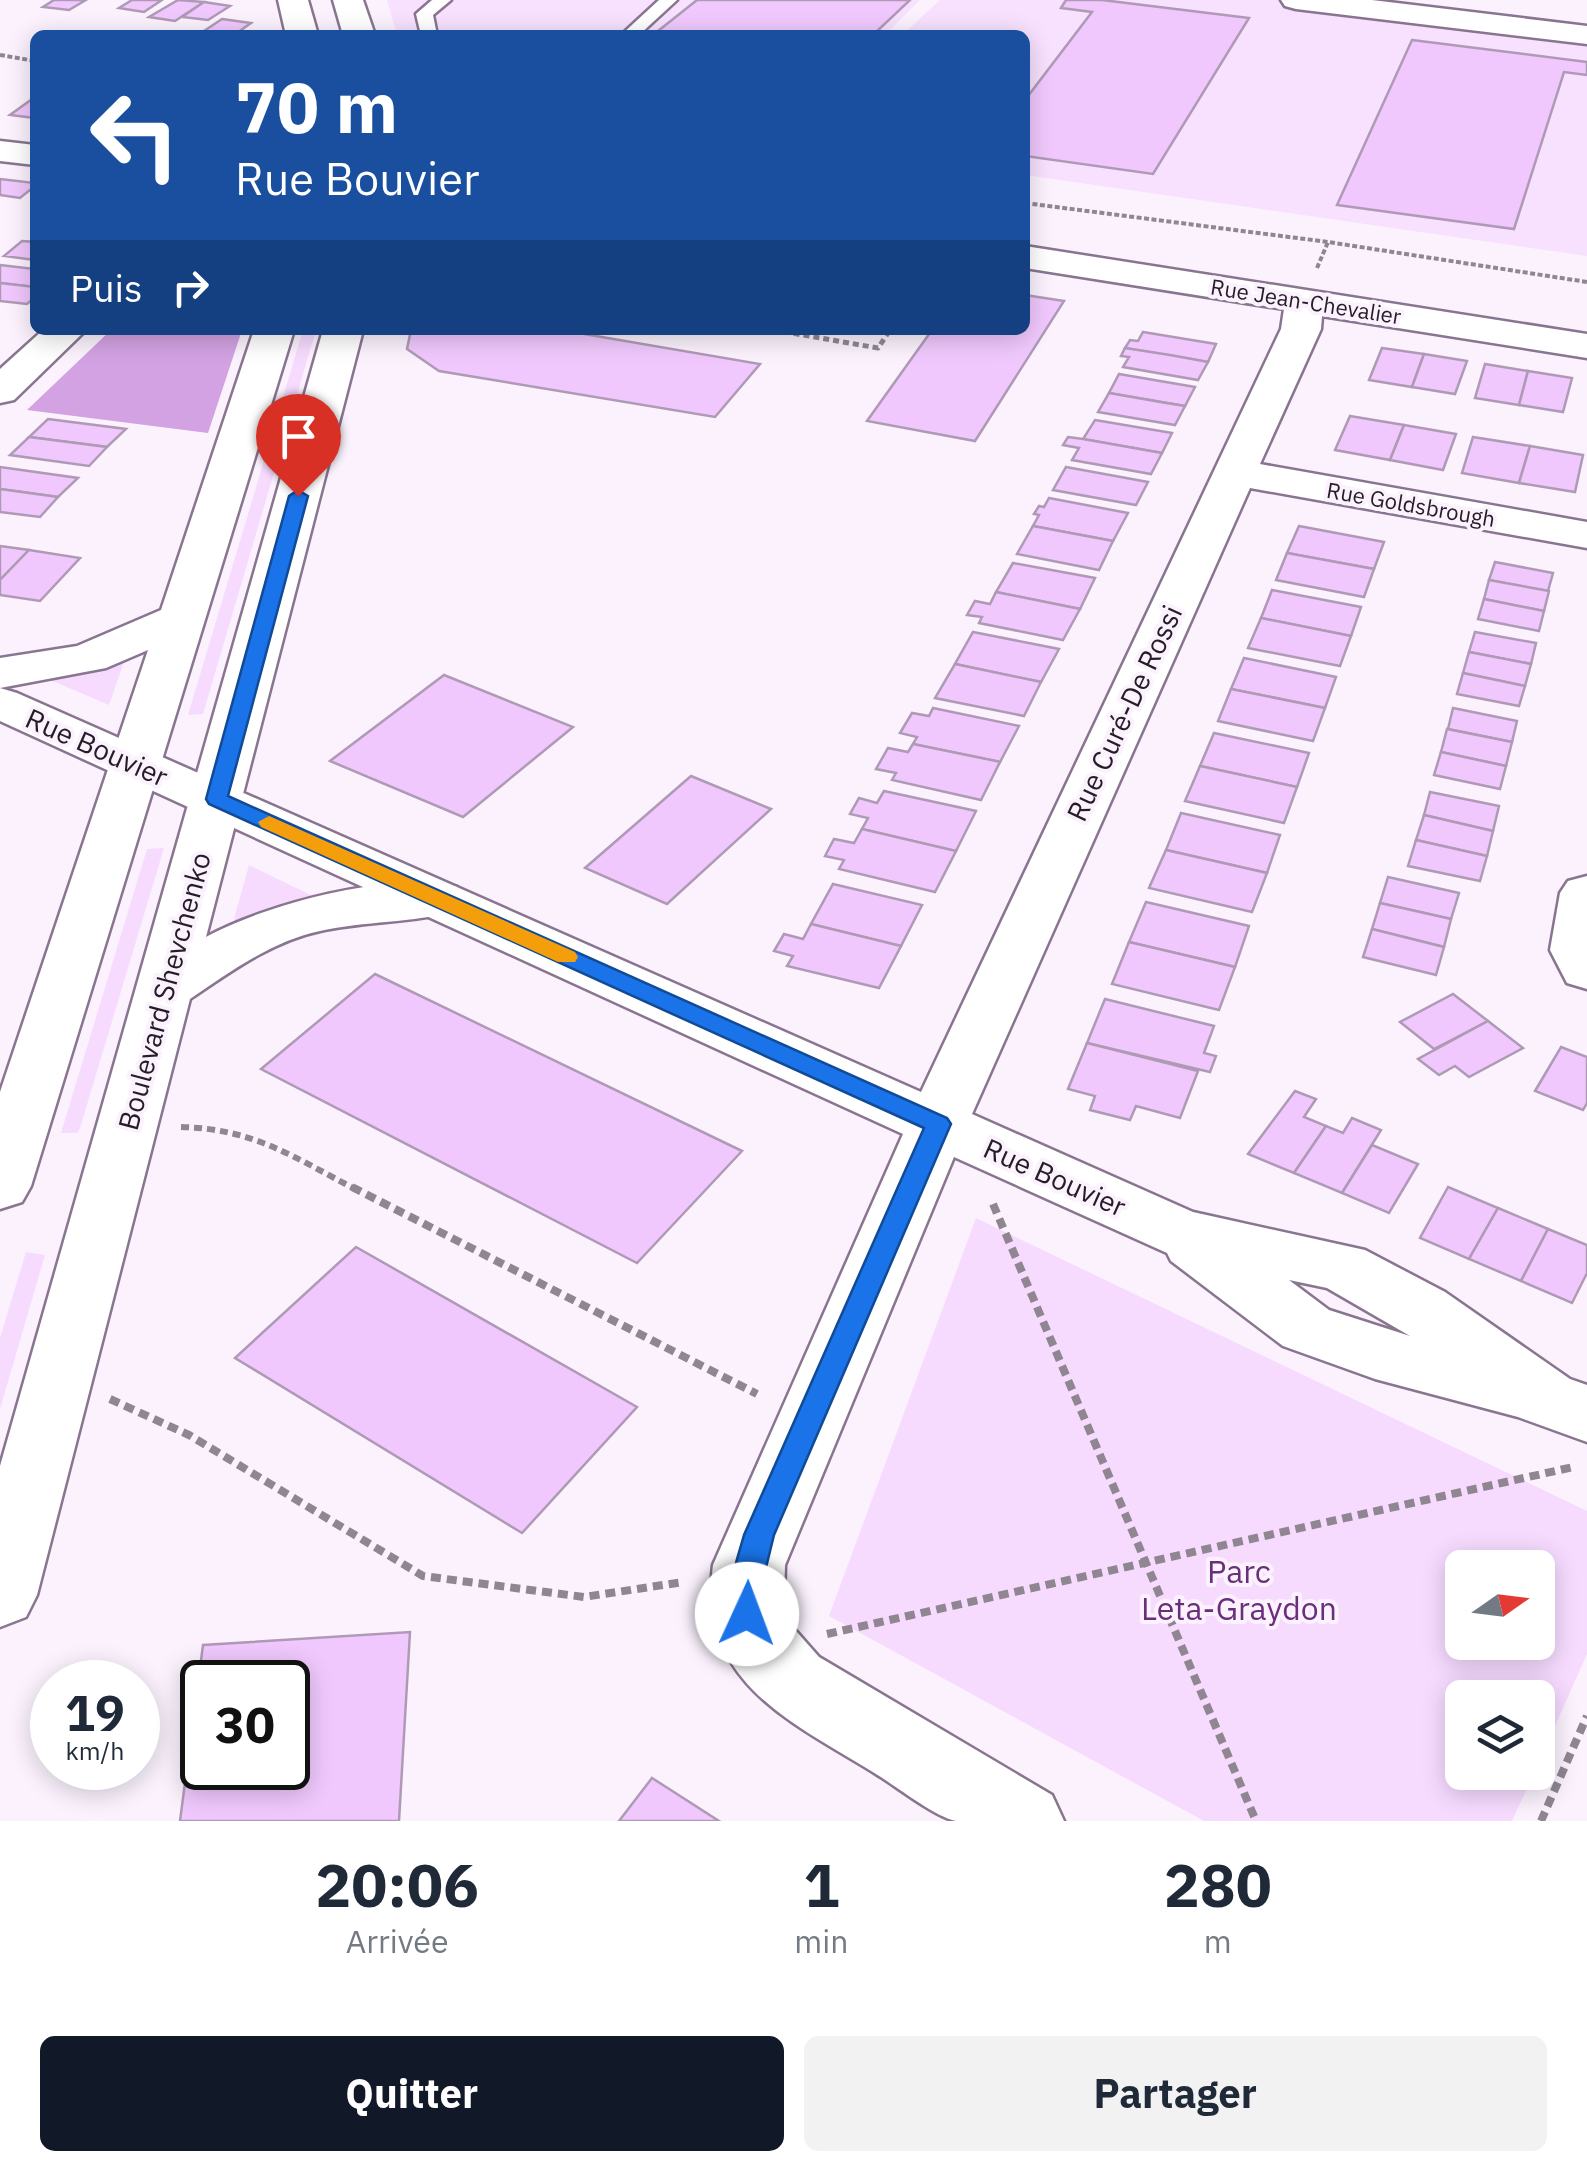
<!DOCTYPE html>
<html lang="fr">
<meta charset="utf-8">
<style>
body{margin:0;font-family:"IBM Plex Sans",sans-serif;background:#f2f2f3;color:#1f2937;height:100vh;display:flex;flex-direction:column;font-size:38px;white-space:nowrap}
*{box-sizing:border-box;margin:0}
p{font-size:32px;color:#747a83}
.icon{flex:none;width:55px;height:55px;fill:none;stroke:currentColor;stroke-width:2;stroke-linecap:round;stroke-linejoin:round}
.map{position:relative;height:1821px;overflow:hidden}
.details{display:flex;flex-direction:column;background:#fff;flex:1}
.details>*{flex:none}
.guide{position:absolute;left:30px;top:30px;width:1000px;height:305px;border-radius:15px;box-shadow:0 5px 25px #0003;background:#1a4fa0;color:#fff;overflow:hidden}
.needle{width:65px;rotate:76deg}
.buttons{position:absolute;left:1445px;top:1550px;display:grid;gap:20px}
.buttons a{display:grid;place-items:center;width:110px;height:110px;border-radius:15px;background:#fff;box-shadow:0 5px 25px #0003;font-size:50px}
.speed{position:absolute;left:30px;top:1660px;display:flex;gap:20px;font-size:50px;font-weight:700;text-align:center}
.speed>*{display:grid;place-content:center;width:130px;height:130px;border-radius:50%;background:#fff;box-shadow:0 5px 25px #0003;line-height:1}
.speed small{font-size:25px;font-weight:400}
.speed .limit{border:5px solid #111;border-radius:15px;background:#fff;color:#111}
.pin{position:absolute;display:grid;place-items:center;width:85px;height:85px;color:#fff;margin:-102px -42px;border-radius:50% 50% 50% 0;rotate:-45deg;box-shadow:0 0 10px #0007}
.pin .icon{rotate:45deg}
.me{position:absolute;width:110px;margin:-55px;rotate:2deg;stroke-linejoin:round;filter:drop-shadow(0 0 8px #0008)}
.turn{display:flex;align-items:center;gap:35px;height:210px;padding:0 40px;font-size:45px}
.turn .icon{width:130px;height:130px;stroke-width:2.5}
.turn b{display:block;font-size:70px;line-height:85px}
.then{display:flex;align-items:center;height:95px;padding:0 40px;background:#0003;gap:20px;font-size:38px}
.eta{display:flex;justify-content:space-evenly;align-items:center;height:170px;text-align:center}
.eta b{font-size:60px;font-weight:800;line-height:70px}
.button{display:flex;gap:20px;margin-top:auto;padding:20px 40px}
.button a{flex:1;height:115px;border-radius:15px;background:#111827;color:#fff;font-size:40px;font-weight:800;line-height:115px;text-align:center}
.button a+a{background:#f2f2f3;color:#1f2937}
.map>svg:first-child{display:block}
.built{fill:#f7e1fe}
.green{fill:#f6dbff;fill-rule:evenodd}
.forest{fill:#d2a2e2}
.building{fill:#f0c8fd;stroke:#af9ab6;stroke-width:2.5;fill-rule:evenodd}
.lines{fill:none;stroke-linecap:round;stroke-linejoin:round}
.service-casing{stroke:#897590;stroke-width:5}
.minor-casing{stroke:#897590;stroke-width:5}
.tertiary-casing{stroke:#897590;stroke-width:5}
.path-far3{stroke:#8f8692;stroke-width:4;stroke-dasharray:5 2.5;stroke-linecap:butt}
.path-far2{stroke:#8f8692;stroke-width:5;stroke-dasharray:6 4;stroke-linecap:butt}
.path-far1{stroke:#8f8692;stroke-width:6;stroke-dasharray:8 5;stroke-linecap:butt}
.path{stroke:#8f8692;stroke-width:8;stroke-dasharray:10 6;stroke-linecap:butt}
.service{fill:#fff;fill-rule:evenodd}
.minor{fill:#fff;fill-rule:evenodd}
.tertiary{fill:#fff;fill-rule:evenodd}
.route{fill:#1a73e8;stroke:#114b97;stroke-width:2.5}
.slow{fill:#f59e0b}
.labels{text-anchor:middle;dominant-baseline:central;stroke-width:8;stroke-linejoin:round;paint-order:stroke}
.far-street-label{font-size:22px;fill:#241c27;stroke:#fbf2fe}
.street-label{font-size:28px;fill:#241c27;stroke:#fbf2fe}
.near-park-label{font-size:32px;fill:#692f7b;stroke:#fbf2fe}
</style>
<div class="map">
<svg width="1587" height="1821" viewBox="0 0 1587 1821">
<rect width="100%" height="100%" fill="#fbf2fe"/>
<!-- built -->
<g class="built">
<path d="M387,0H920L885,35H397Z"/>
<path d="M940,0H1296L1587,35V256L1025,175V35H902Z"/>
</g>
<!-- green -->
<g class="green">
<path d="M303,330H316L203,714L188,715Z"/>
<path d="M126,656L109,705L48,679Z"/>
<path d="M164,848L80,1128L77,1133H61L147,849Z"/>
<path d="M249,865L317,898L236,925L234,919Z"/>
<path d="M976,1218L1587,1511V1654L1538,1764V1698H1462V1772L1534,1773L1512,1821H1204L829,1616ZM1462,1568H1538V1642H1462Z"/>
<path d="M26,1252L45,1255L0,1409V1338Z"/>
</g>
<!-- forest -->
<path class="forest" d="M111,330H242L208,433L27,410Z"/>
<!-- building -->
<g class="building">
<path d="M86,0L69,10L43,7L54,0Z"/>
<path d="M162,0L144,12L119,8L132,0Z"/>
<path d="M178,0L204,2L175,21L149,17Z"/>
<path d="M697,0H910L873,35H653Z"/>
<path d="M1066,0H1102L1249,18L1153,174L1025,156V100L1092,12L1061,8Z"/>
<path d="M204,2L230,6L208,20L182,17Z"/>
<path d="M222,19L251,23L234,35H198Z"/>
<path d="M1412,40L1587,62V75L1564,72L1514,229L1337,205Z"/>
<path d="M35,97V118L10,115Z"/>
<path d="M0,179L35,183V186L20,198L0,195Z"/>
<path d="M22,241L35,242V260L4,256Z"/>
<path d="M0,265L35,269V287L0,283Z"/>
<path d="M0,283L35,287V297L27,304L0,301Z"/>
<path d="M1025,295L1064,301L975,441L867,421L932,330H1025Z"/>
<path d="M411,330H561L760,364L715,417L439,371L407,349Z"/>
<path d="M1143,332L1216,344L1208,362L1125,348L1130,340L1138,341Z"/>
<path d="M1125,348L1170,355L1208,362L1198,380L1123,367L1129,357L1121,356Z"/>
<path d="M1382,348L1424,354L1412,387L1369,380Z"/>
<path d="M1424,354L1467,361L1455,394L1412,387Z"/>
<path d="M1485,364L1528,371L1519,405L1475,398Z"/>
<path d="M1528,371L1572,378L1563,412L1519,405Z"/>
<path d="M1119,374L1195,387L1185,406L1109,393Z"/>
<path d="M1109,393L1166,403L1185,406L1175,425L1098,412Z"/>
<path d="M1350,416L1404,425L1390,460L1335,450Z"/>
<path d="M48,419L126,429L107,447L29,437Z"/>
<path d="M1095,420L1172,433L1162,453L1083,439Z"/>
<path d="M1404,425L1456,434L1443,470L1390,460Z"/>
<path d="M29,437L107,447L89,466L10,455Z"/>
<path d="M1068,437L1083,439L1162,453L1151,474L1072,460L1079,448L1063,445Z"/>
<path d="M1473,437L1530,446L1519,483L1462,473Z"/>
<path d="M1530,446L1583,455L1575,492L1519,483Z"/>
<path d="M0,467L78,478L58,497L0,489Z"/>
<path d="M1066,467L1148,482L1136,505L1053,490Z"/>
<path d="M0,489L58,497L40,517L0,512Z"/>
<path d="M1049,498L1128,513L1113,541L1033,526L1039,515L1034,514L1039,506L1044,507Z"/>
<path d="M1033,526L1113,541L1099,570L1017,554Z"/>
<path d="M1299,526L1384,542L1374,569L1287,553Z"/>
<path d="M0,546L29,550L0,580Z"/>
<path d="M29,550L80,558L40,601L0,595V580Z"/>
<path d="M1287,553L1374,569L1364,597L1276,580Z"/>
<path d="M1495,562L1553,573L1548,591L1489,580Z"/>
<path d="M1013,563L1095,578L1080,609L996,592Z"/>
<path d="M1489,580L1549,591L1544,611L1484,599Z"/>
<path d="M1272,590L1361,607L1351,636L1261,618Z"/>
<path d="M996,592L1080,609L1063,640L979,623L982,617L967,615L975,601L990,604Z"/>
<path d="M1484,599L1544,611L1539,631L1478,619Z"/>
<path d="M1261,618L1351,636L1340,666L1248,648Z"/>
<path d="M973,632L1059,649L1041,682L955,664Z"/>
<path d="M1475,632L1536,643L1531,664L1469,652Z"/>
<path d="M1469,652L1531,664L1525,686L1463,673Z"/>
<path d="M1244,658L1336,677L1325,708L1231,689Z"/>
<path d="M955,664L1041,682L1024,716L935,698Z"/>
<path d="M1463,673L1525,686L1519,706L1457,694Z"/>
<path d="M444,675L573,727L463,817L330,761Z"/>
<path d="M1231,689L1325,708L1313,741L1218,721Z"/>
<path d="M933,708L1019,726L1000,762L913,744L917,737L900,733L912,713L929,716Z"/>
<path d="M1453,708L1517,721L1512,742L1448,729Z"/>
<path d="M1447,729L1512,742L1506,766L1441,752Z"/>
<path d="M1214,733L1309,753L1297,787L1200,766Z"/>
<path d="M913,744L996,761L1000,762L981,800L892,780L896,773L876,769L888,748L908,752Z"/>
<path d="M1441,752L1506,766L1500,789L1434,775Z"/>
<path d="M1200,766L1297,787L1284,823L1185,801Z"/>
<path d="M691,776L771,809L667,904L585,868Z"/>
<path d="M884,791L976,811L956,851L862,829L868,818L850,814L859,798L877,803Z"/>
<path d="M1430,792L1499,806L1493,831L1424,815Z"/>
<path d="M1181,813L1280,835L1267,873L1166,850Z"/>
<path d="M1424,815L1493,831L1487,856L1416,840Z"/>
<path d="M862,829L956,851L935,892L839,869L844,860L825,856L834,839L854,843Z"/>
<path d="M1416,840L1487,856L1480,881L1408,866Z"/>
<path d="M1166,850L1267,873L1252,912L1149,888Z"/>
<path d="M1388,877L1459,893L1451,919L1380,903Z"/>
<path d="M833,884L922,905L901,946L811,924Z"/>
<path d="M1146,902L1249,926L1235,967L1129,942Z"/>
<path d="M1380,903L1451,919L1444,947L1372,929Z"/>
<path d="M811,924L901,946L879,988L787,966L793,956L774,951L784,934L803,939Z"/>
<path d="M1372,929L1444,947L1436,975L1363,957Z"/>
<path d="M1129,942L1235,967L1219,1010L1112,984Z"/>
<path d="M375,974L742,1151L637,1263L261,1069Z"/>
<path d="M1453,994L1488,1021L1434,1049L1400,1022Z"/>
<path d="M1105,999L1214,1026L1204,1053L1216,1056L1210,1072L1087,1043Z"/>
<path d="M1488,1021L1523,1048L1469,1077L1455,1066L1439,1075L1418,1059Z"/>
<path d="M1087,1043L1198,1071L1180,1118L1136,1106L1130,1120L1090,1110L1095,1096L1068,1089Z"/>
<path d="M1561,1047L1587,1057V1103L1583,1110L1535,1091Z"/>
<path d="M1295,1091L1316,1099L1304,1117L1326,1126L1294,1173L1248,1154Z"/>
<path d="M1352,1118L1381,1130L1342,1193L1294,1173L1326,1126L1343,1133Z"/>
<path d="M1372,1145L1418,1164L1389,1213L1342,1193Z"/>
<path d="M1448,1187L1498,1208L1469,1259L1420,1238Z"/>
<path d="M1498,1208L1548,1229L1521,1281L1469,1259Z"/>
<path d="M1548,1229L1587,1245V1273L1572,1303L1521,1281Z"/>
<path d="M356,1247L637,1407L522,1533L235,1358Z"/>
<path d="M410,1632L399,1821H180L203,1645ZM202,1682H288V1768H202Z"/>
<path d="M652,1778L719,1821H619Z"/>
</g>
<g class="lines">
<!-- service casing -->
<g class="service-casing">
<g id="service">
<path d="M432,0H451L433,15L437,35H421L416,14Z"/>
<path d="M659,0H677L639,35H621Z"/>
</g>
</g>
<!-- minor casing -->
<g class="minor-casing">
<g id="minor">
<path d="M1281,0H1372L1587,26V44L1296,9L1285,6Z"/>
<path d="M0,141L35,145V165L0,161Z"/>
<path d="M1025,246L1587,334V358L1322,316L1321,329L1260,464L1587,522V548L1250,488L972,1114L1193,1212L1365,1250L1445,1292L1570,1379L1587,1385V1442L1518,1417L1375,1379L1283,1346L1171,1261L1167,1253L954,1157L785,1565L784,1599L789,1623L819,1657L1052,1795L1064,1821C1030,1821 989,1821 956,1821C935,1817 896,1786 876,1774C792,1722 698,1683 713,1565L903,1134L0,721V688L17,693L921,1092L1281,329L1284,309L1025,268ZM1289,1280L1327,1288L1410,1336L1329,1310Z"/>
<path d="M43,330H86L14,400L0,403V369Z"/>
<path d="M1587,876V989L1567,983L1550,950L1560,893L1568,881Z"/>
</g>
</g>
<!-- tertiary casing -->
<g class="tertiary-casing">
<g id="tertiary">
<path d="M278,0H308L318,35H286Z"/>
<path d="M333,0H363L375,35H343Z"/>
<path d="M254,330H294L31,1186L22,1202L0,1209V1092L148,650L106,668L0,688V658L77,646L161,610Z"/>
<path d="M323,330H363L206,937C263,905 394,870 457,887L465,899L457,911C412,923 365,921 320,931C272,941 230,972 190,999L37,1595L26,1617L0,1627V1466Z"/>
</g>
</g>
<!-- path-far3 -->
<g class="path-far3">
<path d="M0,55L35,61"/>
<path d="M1025,203L1328,242L1587,282"/>
<path d="M1317,268L1328,242"/>
</g>
<!-- path-far2 -->
<g class="path-far2">
<path d="M774,330L878,348L890,330"/>
<path d="M911,330H927"/>
</g>
<!-- path-far1 -->
<path class="path-far1" d="M181,1127C255,1129 293,1157 357,1190"/>
<!-- path -->
<g class="path">
<path d="M352,1187L757,1394"/>
<path d="M993,1204L1256,1821"/>
<path d="M110,1399L189,1435L423,1576L584,1597L683,1582"/>
<path d="M827,1634L1573,1467"/>
<path d="M1541,1821L1587,1716"/>
</g>
<!-- service -->
<use href="#service" class="service"/>
<!-- minor -->
<use href="#minor" class="minor"/>
<!-- tertiary -->
<use href="#tertiary" class="tertiary"/>
</g>
<!-- route -->
<path class="route" d="M298,490L308,496L228,796L947,1118L951,1124L774,1535L760,1592L763,1614L758,1623L747,1627L736,1623C723,1595 736,1564 744,1535L924,1128L209,804L206,799L289,496Z"/>
<!-- slow -->
<path class="slow" d="M269,816L575,952L578,957L575,962H558L261,827L258,822Z"/>
<g class="labels">
<!-- far-street labels -->
<g class="far-street-label">
<text transform="translate(1306 301) rotate(9)">Rue Jean-Chevalier</text>
<text transform="translate(1411 504) rotate(10)">Rue Goldsbrough</text>
</g>
<!-- street labels -->
<g class="street-label">
<text transform="translate(1124 713) rotate(-65)">Rue Curé-De Rossi</text>
<text transform="translate(97 747) rotate(24)">Rue Bouvier</text>
<text transform="translate(164 991) rotate(-75)">Boulevard Shevchenko</text>
<text transform="translate(1055 1177) rotate(24)">Rue Bouvier</text>
</g>
<!-- near-park labels -->
<g class="near-park-label">
<text x="1239" y="1571">Parc<tspan x="1239" dy="37">Leta-Graydon</tspan></text>
</g>
</g>
</svg>
<div class="buttons">
<a><svg class="needle" viewBox="-14 -14 28 28"><path d="M0-13l5 13h-10z" fill="#e53935"/><path d="M0 13l5-13h-10z" fill="#747a83"/></svg></a>
<a><svg class="icon" aria-label="layers" viewBox="0 0 24 24"><path d="M12 4l9 5-9 5-9-5zM3 14l9 5 9-5"/></svg></a>
</div>
<div class="speed"><div>19<small>km/h</small></div><div class="limit">30</div></div>
<div class="pin" style="left:298px;top:496px;background:#d93025"><svg class="icon" aria-label="arrive" viewBox="0 0 24 24"><path d="M6 21V4h12l-3 4 3 4H6"/></svg></div>
<svg class="me" style="left:747px;top:1614px" viewBox="-20 -20 40 40"><circle r="19" fill="#fff"/><path d="M0-13L10 11 0 6-10 11z" fill="#1a73e8"/></svg>
<div class="guide">
<div class="turn"><svg class="icon" aria-label="left" viewBox="0 0 24 24"><path d="M17 20v-9H6M10 6l-5 5 5 5"/></svg><div><b>70 m</b>Rue Bouvier</div></div>
<div class="then">Puis<svg class="icon" aria-label="right" viewBox="0 0 24 24"><path d="M7 20v-9h11M14 6l5 5-5 5"/></svg></div>
</div>
</div>
<section class="details">
<div class="eta">
<div><b>20:06</b><p>Arrivée</p></div>
<div><b>1</b><p>min</p></div>
<div><b>280</b><p>m</p></div>
</div>
<div class="button"><a>Quitter</a><a>Partager</a></div>
</section>
